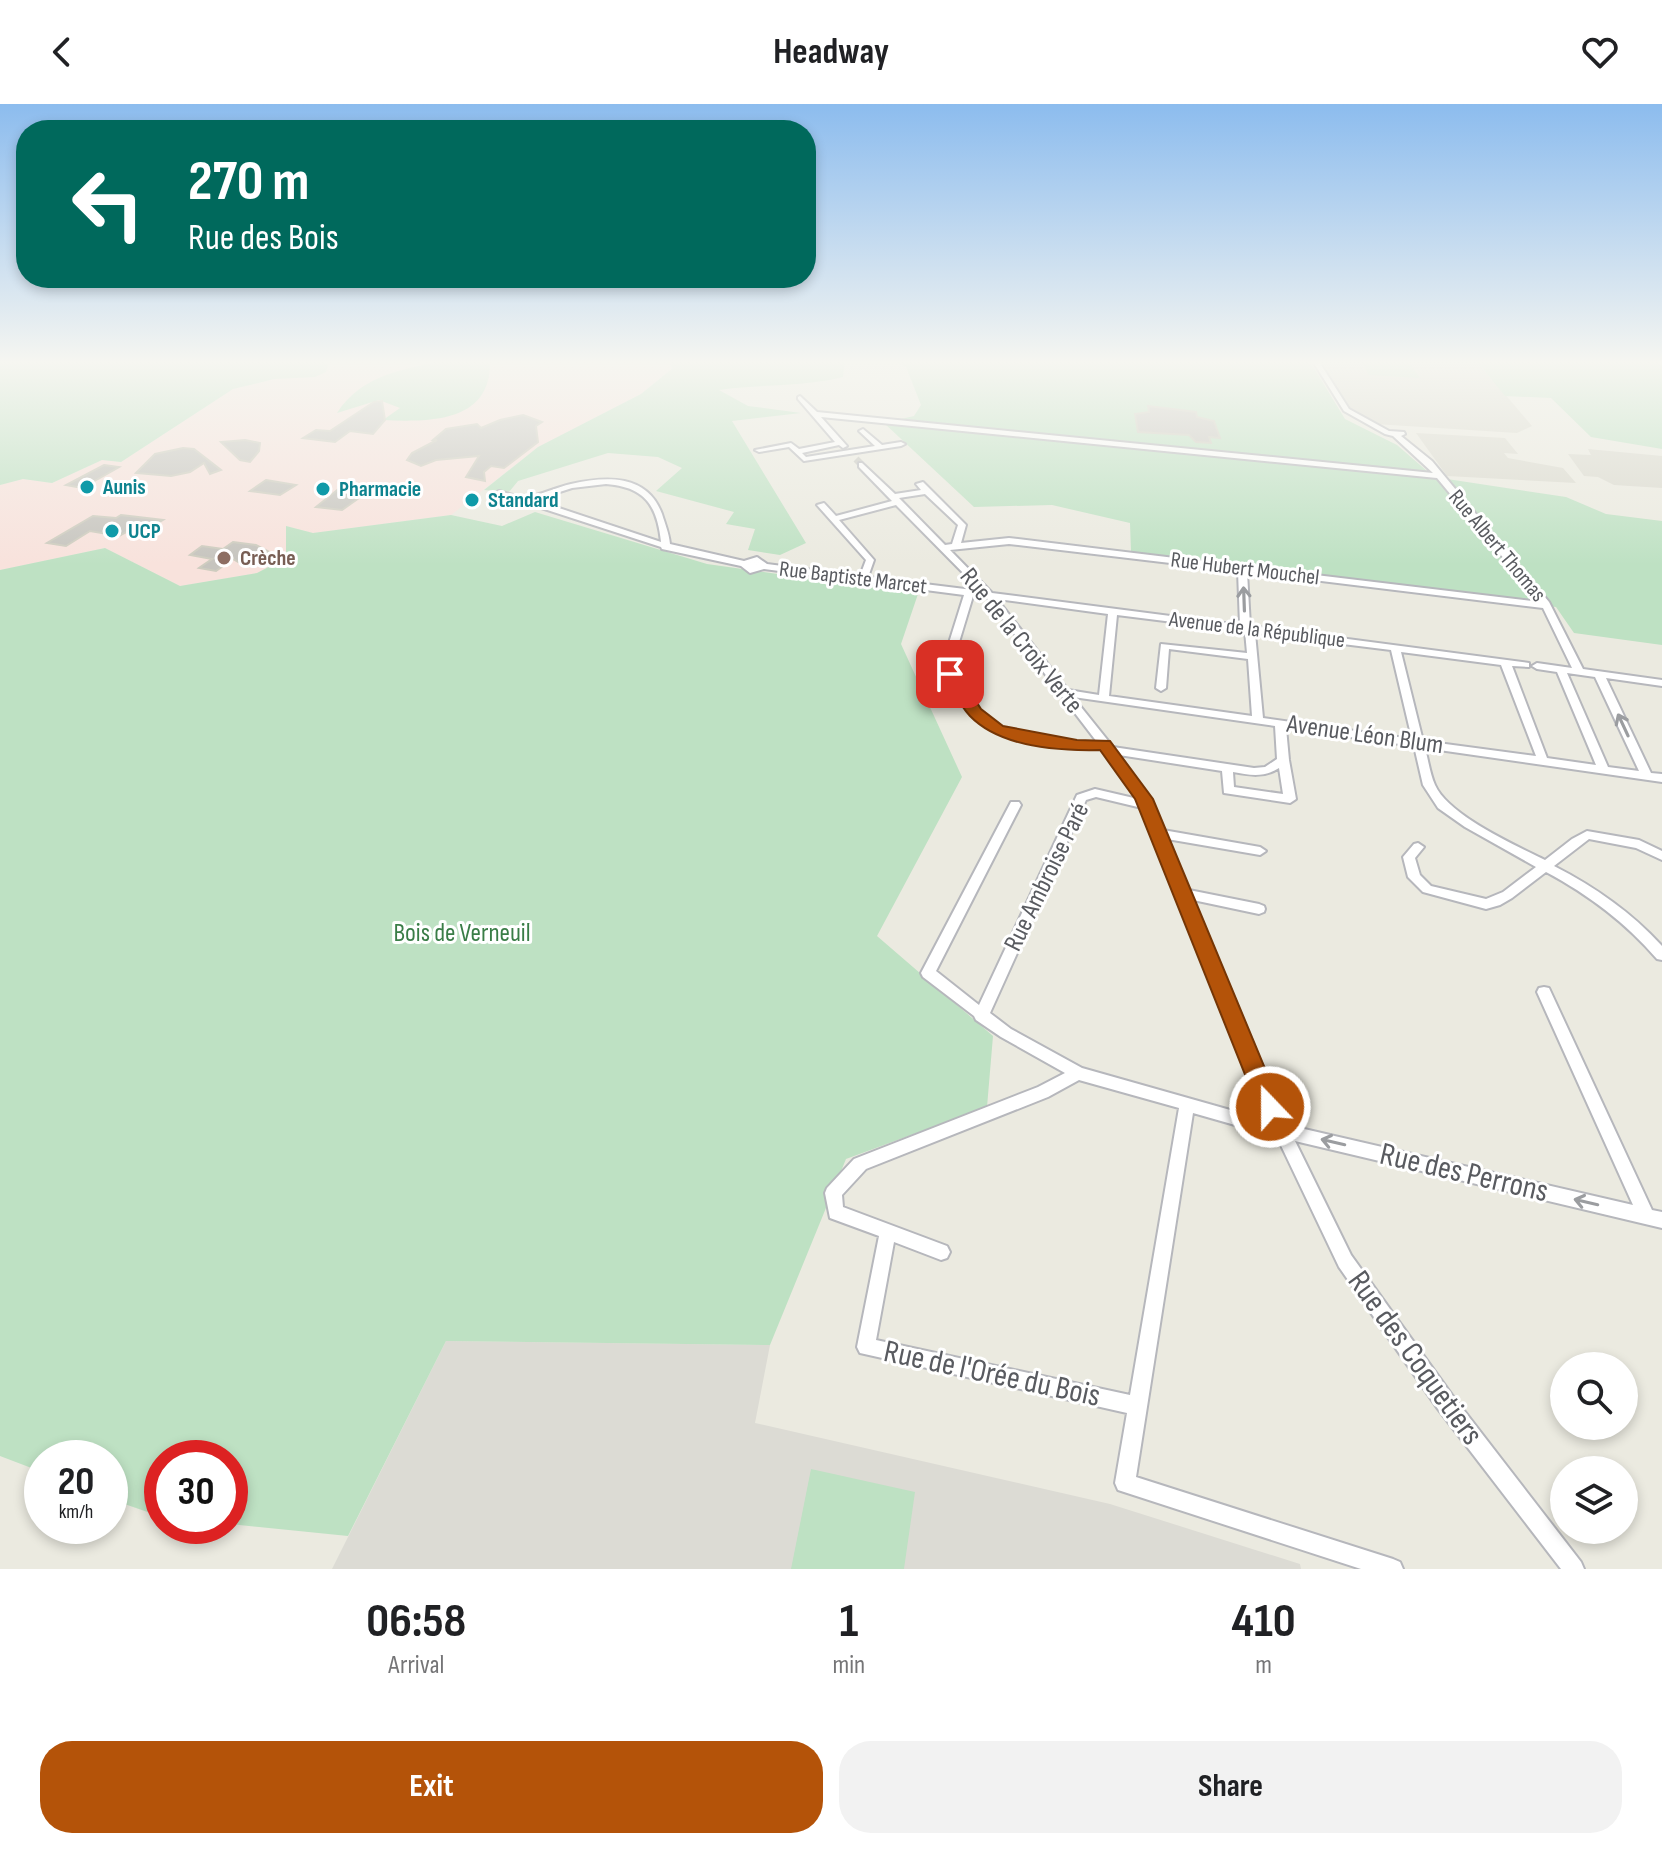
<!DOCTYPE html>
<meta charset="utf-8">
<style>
body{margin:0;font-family:"Sofia Sans Condensed",sans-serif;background:#f2f2f2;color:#202124;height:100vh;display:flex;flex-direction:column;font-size:30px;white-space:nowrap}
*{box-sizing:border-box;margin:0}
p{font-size:26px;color:#757577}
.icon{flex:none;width:44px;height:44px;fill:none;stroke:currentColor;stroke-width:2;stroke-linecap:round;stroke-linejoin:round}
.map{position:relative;height:1465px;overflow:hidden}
.sheet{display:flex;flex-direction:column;background:#fff;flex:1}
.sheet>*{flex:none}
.guide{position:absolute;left:16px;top:16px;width:800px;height:168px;border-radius:32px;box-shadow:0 4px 12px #0003;background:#00695c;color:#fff;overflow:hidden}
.controls{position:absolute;left:1550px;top:1248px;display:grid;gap:16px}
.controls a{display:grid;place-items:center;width:88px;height:88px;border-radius:50%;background:#fff;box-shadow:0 4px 12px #0003;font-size:40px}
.speed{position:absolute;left:24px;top:1336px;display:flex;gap:16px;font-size:40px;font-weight:700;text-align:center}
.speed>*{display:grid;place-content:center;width:104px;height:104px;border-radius:50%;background:#fff;box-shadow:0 4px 12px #0003;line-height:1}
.speed small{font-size:20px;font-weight:400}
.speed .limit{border:12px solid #d22;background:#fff;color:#111}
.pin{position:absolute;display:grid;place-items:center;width:68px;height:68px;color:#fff;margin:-34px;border-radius:16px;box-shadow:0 4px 12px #0006}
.me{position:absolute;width:88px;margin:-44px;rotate:338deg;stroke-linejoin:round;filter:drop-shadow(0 0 6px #0008)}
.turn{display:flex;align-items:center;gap:28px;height:168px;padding:0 40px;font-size:36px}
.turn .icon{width:104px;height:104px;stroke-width:2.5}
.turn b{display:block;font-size:56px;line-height:68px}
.eta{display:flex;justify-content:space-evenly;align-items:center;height:136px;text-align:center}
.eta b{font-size:48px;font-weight:700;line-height:56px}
.primary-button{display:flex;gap:16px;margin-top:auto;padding:16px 40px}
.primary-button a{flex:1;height:92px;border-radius:32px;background:#b45309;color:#fff;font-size:32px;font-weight:700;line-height:92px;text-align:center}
.primary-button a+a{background:#f2f2f2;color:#202124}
header{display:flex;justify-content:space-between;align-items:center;height:104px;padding:0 40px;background:#fff;font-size:36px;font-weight:700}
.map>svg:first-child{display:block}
.industrial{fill:#dcdbd4}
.education{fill:#dad9ce}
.medical{fill:#f8e2dc}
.green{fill:#bee1c3}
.building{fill:#c6c4be;stroke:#ceccbf;stroke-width:2}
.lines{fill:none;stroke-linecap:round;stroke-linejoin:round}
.minor-tunnel{stroke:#c6c6c0;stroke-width:7;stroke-dasharray:7 3;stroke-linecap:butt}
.minor-casing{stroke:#b6b7bc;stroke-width:4}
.minor{fill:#fff;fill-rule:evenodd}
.oneway{stroke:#9b9da0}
.route{fill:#b45309;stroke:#753606;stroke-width:2}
.culture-dot{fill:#0f9aa8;stroke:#fff;stroke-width:3}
.education-dot{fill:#8d6e63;stroke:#fff;stroke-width:3}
.labels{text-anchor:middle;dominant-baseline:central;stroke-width:6;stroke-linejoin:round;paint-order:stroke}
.far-culture-label{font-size:22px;font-weight:bold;fill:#0d838f;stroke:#fff;text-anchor:start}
.far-street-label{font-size:22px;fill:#595b60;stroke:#fff}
.far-education-label{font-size:22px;font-weight:bold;fill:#785e54;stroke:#fff;text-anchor:start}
.street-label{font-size:26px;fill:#595b60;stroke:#fff}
.park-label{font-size:26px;fill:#3a7d47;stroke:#fff}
.near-street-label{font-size:32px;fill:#595b60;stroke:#fff}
</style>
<header><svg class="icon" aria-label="back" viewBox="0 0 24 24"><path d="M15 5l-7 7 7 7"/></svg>Headway<svg class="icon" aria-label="heart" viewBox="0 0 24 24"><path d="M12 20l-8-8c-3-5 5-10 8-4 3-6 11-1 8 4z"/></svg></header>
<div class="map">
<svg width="1662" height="1465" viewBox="0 0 1662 1465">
<rect width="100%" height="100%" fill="#ebeae0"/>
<!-- industrial -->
<path class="industrial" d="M446,1237L770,1241L755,1319L1110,1400L1300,1460L1301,1465H332Z"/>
<!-- education -->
<g class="education">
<path d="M1319,256H1476L1532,322L1517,329L1375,320L1350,307Z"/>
<path d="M1416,329L1505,334L1518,350L1504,349L1508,354L1563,364L1576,379L1447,372Z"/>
<path d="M1588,345L1662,352V384L1614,381L1598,373L1584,372L1568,350L1591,351Z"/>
</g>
<!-- medical -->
<path class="medical" d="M319,256H667L673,263L641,290L538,343L451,411L313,429L286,422V454L257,469L180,482L105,444L0,466V381L23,375L52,379L102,356L121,358L233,285L274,275L315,273Z"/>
<!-- green -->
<g class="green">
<path d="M0,256H319L328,261L326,268L315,273L274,275L233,285L121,358L102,356L52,379L23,375L0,381Z"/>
<path d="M447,256H490C492,319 430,318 383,316L400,304L379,296L337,309C362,270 405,265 447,256Z"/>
<path d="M667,256H845L843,273C803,283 760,280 719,286L748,302L801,309L732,317L806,439L780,451L748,446L755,425L726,420L734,408L656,387L682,364L658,353L608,349L518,377L509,388L484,386L538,343L641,290L673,264Z"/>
<path d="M892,256H1309L1345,315L1397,341L1434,373L1566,393L1606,410L1662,417V541L1574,529L1556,503L1131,448L1130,419L1052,401L974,403L884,319L914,312L921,301L906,263Z"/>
<path d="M1360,256H1407L1420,274L1369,271Z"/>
<path d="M1476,256H1655L1662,262V345L1591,333L1551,294L1505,292Z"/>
<path d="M535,408L707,460L918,490L901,540L962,673L877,832L993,932L987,1003L846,1055L770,1241L446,1237L348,1432L230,1420V1354H162V1413L110,1395V1354H42V1368L0,1352V466L105,444L180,482L257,469L286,454V422L313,429L451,411L502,422Z"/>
<path d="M811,1365L915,1388L904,1465H791Z"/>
</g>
<!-- building -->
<g class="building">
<path d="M382,297L385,316L373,330L350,327L335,338L303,334L316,326L330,327L374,298Z"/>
<path d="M1148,302L1196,308L1197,313L1214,317L1220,334L1209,333L1211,339L1196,338L1189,331L1138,328L1135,310L1149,308Z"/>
<path d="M523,311L542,318L536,322L538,338L504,364L491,362L484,368L485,377L466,373L479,352L436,356L421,362L407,356L412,349L437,336H433L446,325L477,320L481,324L500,316Z"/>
<path d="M245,336L260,339L259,347L250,358L240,356L221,338Z"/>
<path d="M183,344L194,345L221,366L210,370L204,359L190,368L171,372L136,369L155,350Z"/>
<path d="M104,361L119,363L82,384L66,381Z"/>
<path d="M266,376L296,381L280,391L250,387Z"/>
<path d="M341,383L369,387L342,406L316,403Z"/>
<path d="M121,411L163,416L144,427L130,426L119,432L90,427L66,442L47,439L93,412L116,414Z"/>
<path d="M233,438L256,441L271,449L243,461L233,455L216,467L199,464L212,455L190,451L202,442L223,445Z"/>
</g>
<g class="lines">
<!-- minor-tunnel -->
<path class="minor-tunnel" d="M856,355L862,361"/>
<!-- minor casing -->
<g class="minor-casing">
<path id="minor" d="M1312,256H1318L1349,305L1389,327L1404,328L1405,330L1401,332L1432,357L1549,498L1583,565L1662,576V582L1606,574L1651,669L1662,670V678L1425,644C1428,655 1430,670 1435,681C1448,711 1515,741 1545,756L1572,735L1587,727L1639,736L1662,747V756L1636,744L1589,735L1554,762C1595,783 1631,808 1662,842V856L1657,855C1625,818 1589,791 1546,768L1512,794L1500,801L1486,805L1423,788L1408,773L1403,753L1414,740L1418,739L1424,743L1415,754L1420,771L1431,782L1486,795L1503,788L1536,763L1465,723L1438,704L1423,681L1414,642L1286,624L1289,656L1296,695L1290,699L1224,689L1222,667L1119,651L1150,695L1163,726L1260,743L1266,747L1260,751L1167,735L1189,786L1259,800L1264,802L1265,805L1264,808L1259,810L1193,796L1287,1021L1633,1101L1537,888L1539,884L1544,883L1549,884L1652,1106L1662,1108V1124L1295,1037L1351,1151L1452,1291L1581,1458L1584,1465H1561L1438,1305L1339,1163L1277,1033L1193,1009L1136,1373L1393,1455L1400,1458L1403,1465H1361L1118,1386L1115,1379L1127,1309L860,1249L857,1243L879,1132L830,1114L825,1089L827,1084L854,1055L1038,983L1065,969L1001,933L976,916L974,912L923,873L921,869L1011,698H1019L1021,701L936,867L979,901L1077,691L1095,685L1138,695L1102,644L1077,645L1013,634L993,627L971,610L945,570L943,558L964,491L764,465L750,469L741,462L662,445L661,443L495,389L499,387C508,389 521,395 529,393C543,390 557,383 571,380C607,372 647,370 662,410C665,420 669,429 670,440L744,457L757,453L767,460L860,472L866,456L817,401L824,399L836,412L892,397L859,363V359H862L895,390L921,386L916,380L923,378L966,421L961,439L1009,434L1540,498L1437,374L821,313L847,342L843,344L839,341L802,349L806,353L875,342L859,327L863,325L882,341L901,338L905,340L901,342L804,357L789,343L759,348L755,346L791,339L799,345L835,338L798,295V293L800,292L817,308L1433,369L1393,332L1385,330L1344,307ZM606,380C644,383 657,400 661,438L535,396L572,384ZM925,390L958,421L952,440L945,441L899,394ZM896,401L981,487L868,473L874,456L839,416ZM1009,440L1238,467L1240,521L992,489L950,446ZM1247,468L1543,504L1572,564L1537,559L1532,562L1537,565L1557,568L1596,661L1547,654L1512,562L1529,563V559L1250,522ZM973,492L987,494L1097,638L1077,639L1019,629L1001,623L979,606L955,570L953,558ZM997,495L1108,510L1099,591L1068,586ZM1117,511L1245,527L1247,549L1161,540L1156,584L1161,587L1166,584L1169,545L1248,555L1252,612L1109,592ZM1255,529L1391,546L1412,635L1263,614ZM1401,548L1501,561L1536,652L1423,637ZM1567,569L1595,573L1639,667L1608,663ZM1073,593L1275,622L1277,655L1265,663L1254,664L1113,643ZM1279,664L1283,690L1234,683L1233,668C1249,671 1264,674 1279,664ZM1096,693L1142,704L1269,1017L1082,964L1011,925L990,909L1086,696ZM1079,976L1179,1004L1130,1291L876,1236L894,1138L941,1156L947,1154L950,1148L947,1142L843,1103L842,1091L866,1065L1048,993Z"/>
</g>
<!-- minor -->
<use href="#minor" class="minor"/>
</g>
<!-- one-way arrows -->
<defs><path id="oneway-shaft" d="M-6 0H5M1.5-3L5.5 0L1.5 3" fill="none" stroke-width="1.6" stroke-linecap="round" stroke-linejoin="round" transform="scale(2)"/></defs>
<g class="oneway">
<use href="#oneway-shaft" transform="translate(1244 495) rotate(-92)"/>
<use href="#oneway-shaft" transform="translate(1623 621) rotate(-115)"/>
<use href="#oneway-shaft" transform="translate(1333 1038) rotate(-167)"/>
<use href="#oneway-shaft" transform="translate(1586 1098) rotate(-167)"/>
</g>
<!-- sky -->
<linearGradient id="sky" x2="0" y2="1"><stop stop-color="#8cbcee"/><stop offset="0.56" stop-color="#f6f6f1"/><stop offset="1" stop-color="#f6f6f1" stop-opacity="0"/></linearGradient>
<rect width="1662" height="461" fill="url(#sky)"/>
<!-- route -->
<path class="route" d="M950,565L956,566L981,605L1003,622L1077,636L1110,637L1153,695L1281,1003L1278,1010L1270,1013L1262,1010L1258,1003L1135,695L1100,646C1059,647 1000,643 970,612C959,600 951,583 943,570Z"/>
<!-- markers -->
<g class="culture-dot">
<circle cx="87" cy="383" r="8"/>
<circle cx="323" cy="385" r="8"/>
<circle cx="472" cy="396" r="8"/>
<circle cx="112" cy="427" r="8"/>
</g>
<circle class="education-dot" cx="224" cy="454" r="8"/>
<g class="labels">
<!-- far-culture labels -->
<g class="far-culture-label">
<text x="103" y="383">Aunis</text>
<text x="339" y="385">Pharmacie</text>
<text x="488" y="396">Standard</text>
<text x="128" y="427">UCP</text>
</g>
<!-- far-street labels -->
<g class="far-street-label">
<text transform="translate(1497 442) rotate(50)">Rue Albert Thomas</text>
<text transform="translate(1245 465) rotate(7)">Rue Hubert Mouchel</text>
<text transform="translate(853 474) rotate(7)">Rue Baptiste Marcet</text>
<text transform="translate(1257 526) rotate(7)">Avenue de la République</text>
</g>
<!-- far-education labels -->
<g class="far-education-label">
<text x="240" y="454">Crèche</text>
</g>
<!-- street labels -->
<g class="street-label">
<text transform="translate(1021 537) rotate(51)">Rue de la Croix Verte</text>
<text transform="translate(1365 631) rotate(8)">Avenue Léon Blum</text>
<text transform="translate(1047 773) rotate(-64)">Rue Ambroise Paré</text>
</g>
<!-- park labels -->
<g class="park-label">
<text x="462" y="829">Bois de Verneuil</text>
</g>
<!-- near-street labels -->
<g class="near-street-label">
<text transform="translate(1464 1069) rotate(13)">Rue des Perrons</text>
<text transform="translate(1415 1254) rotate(54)">Rue des Coquetiers</text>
<text transform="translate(992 1270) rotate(12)">Rue de l'Orée du Bois</text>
</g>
</g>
</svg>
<div class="controls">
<a><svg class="icon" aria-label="search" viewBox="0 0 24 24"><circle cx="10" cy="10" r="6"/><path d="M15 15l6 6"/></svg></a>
<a><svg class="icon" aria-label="layers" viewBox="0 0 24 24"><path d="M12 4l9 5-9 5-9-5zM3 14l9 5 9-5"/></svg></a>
</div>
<div class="speed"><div>20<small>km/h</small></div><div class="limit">30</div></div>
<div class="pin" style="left:950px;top:570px;background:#d93025"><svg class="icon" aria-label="arrive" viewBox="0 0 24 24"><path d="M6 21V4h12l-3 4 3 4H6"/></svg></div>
<svg class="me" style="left:1270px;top:1003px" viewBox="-20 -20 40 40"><circle r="17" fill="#b45309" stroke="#fff" stroke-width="3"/><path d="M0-11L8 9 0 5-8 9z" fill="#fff"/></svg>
<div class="guide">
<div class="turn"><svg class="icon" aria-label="left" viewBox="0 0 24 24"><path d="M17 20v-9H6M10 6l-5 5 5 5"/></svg><div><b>270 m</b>Rue des Bois</div></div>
</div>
</div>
<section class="sheet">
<div class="eta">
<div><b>06:58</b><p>Arrival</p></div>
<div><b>1</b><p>min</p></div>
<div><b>410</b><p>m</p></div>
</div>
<div class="primary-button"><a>Exit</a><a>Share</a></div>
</section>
